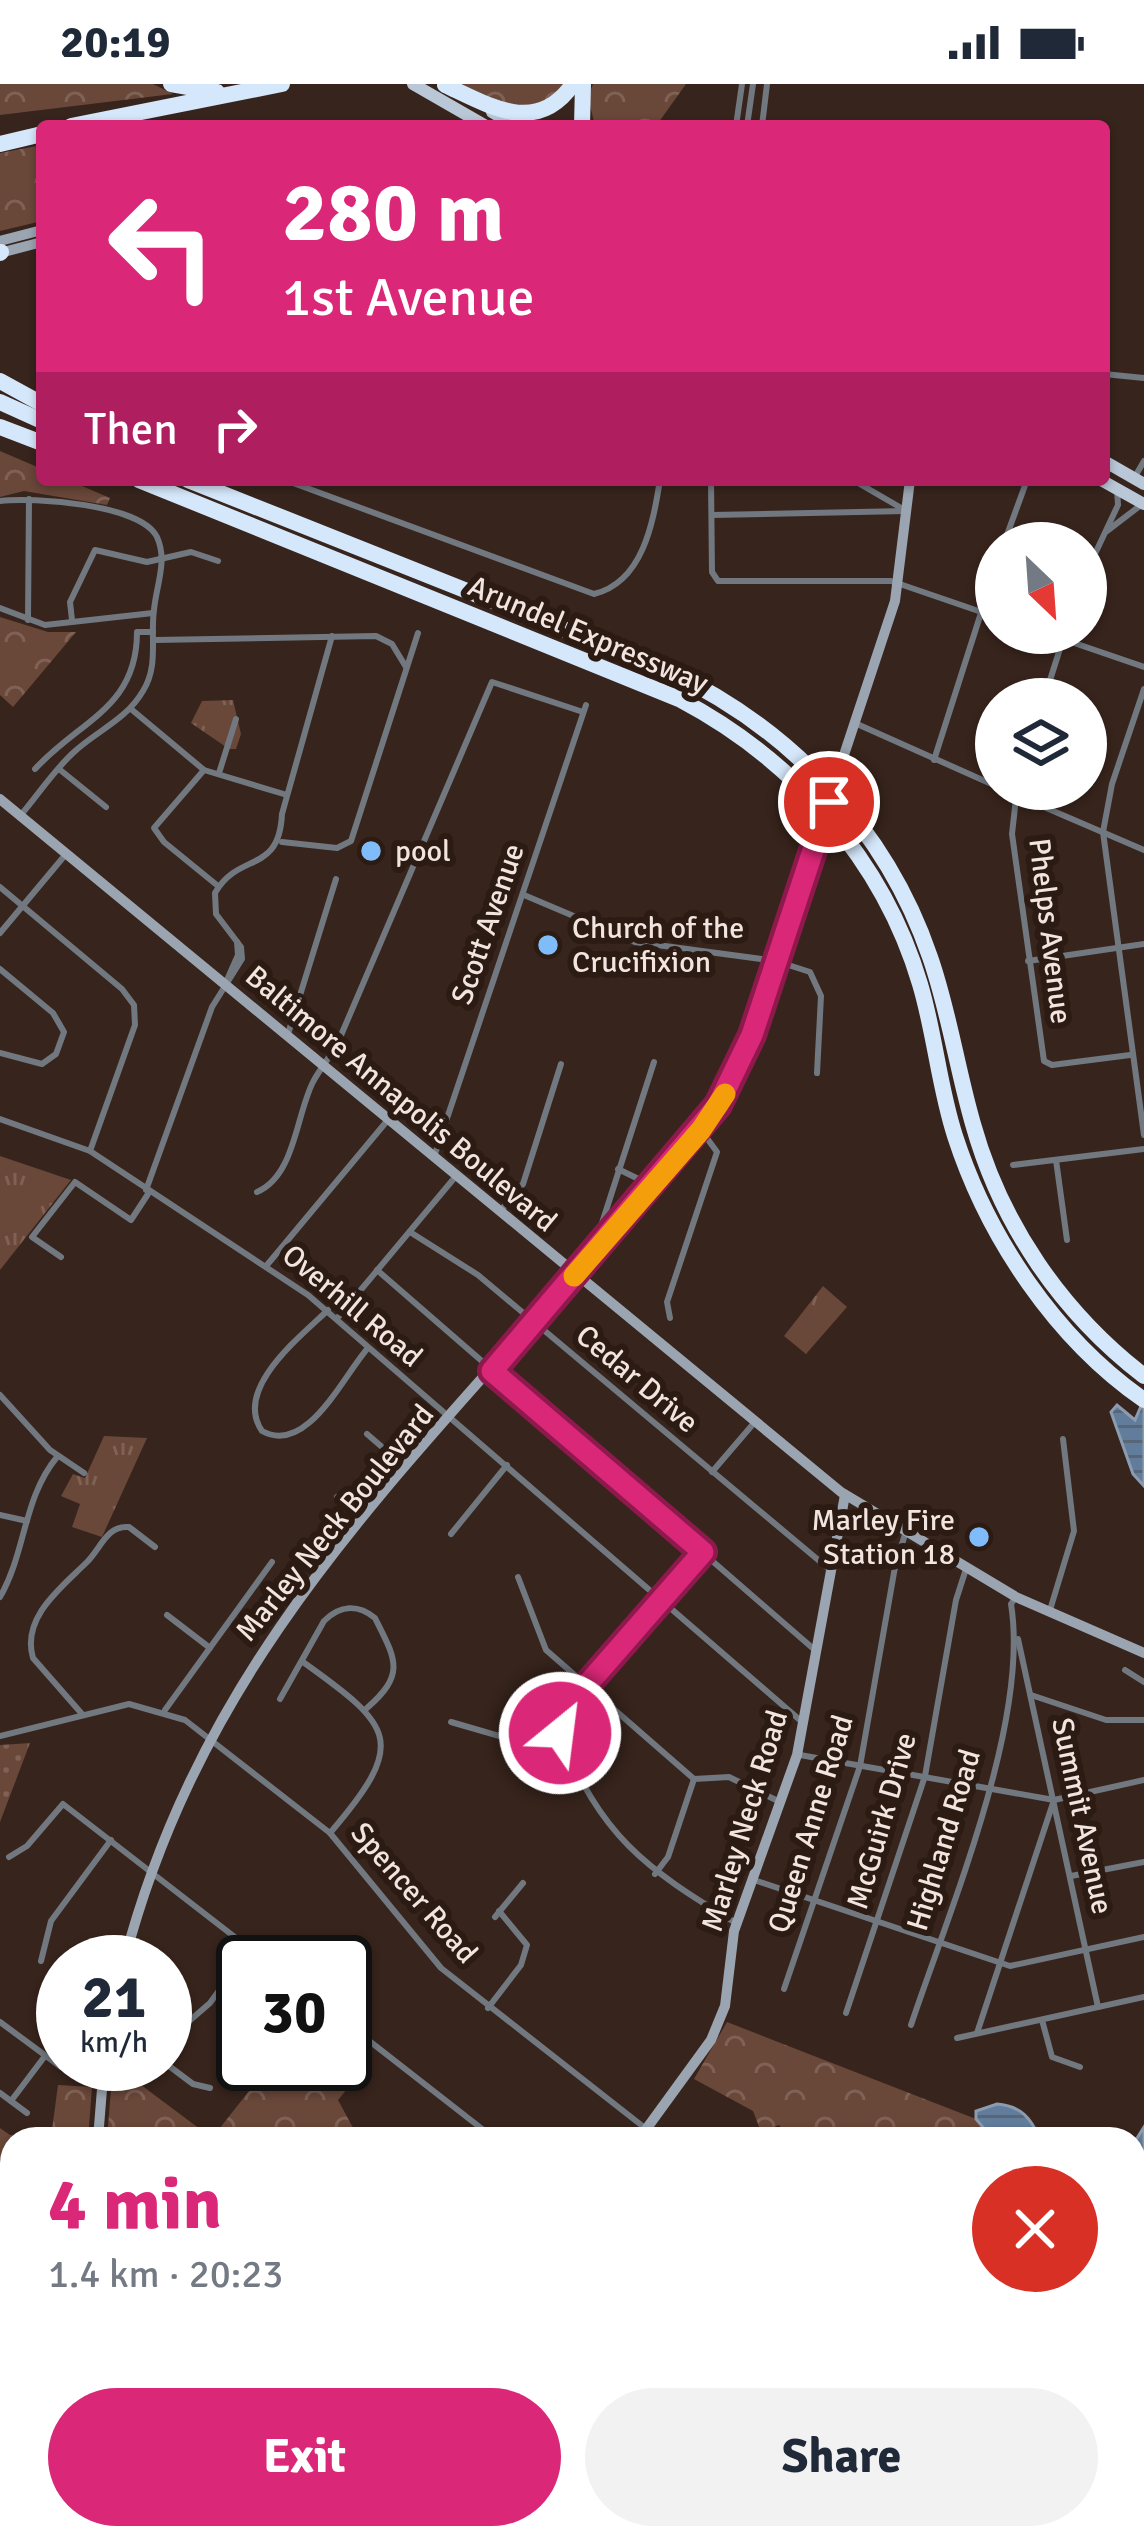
<!DOCTYPE html>
<meta charset="utf-8">
<style>
body{margin:0;font-family:Signika,sans-serif;background:#f2f2f3;color:#1f2937;height:100vh;display:flex;flex-direction:column;font-size:45px;white-space:nowrap}
*{box-sizing:border-box;margin:0}
p{font-size:39px;color:#747a83}
.icon{flex:none;width:66px;height:66px;fill:none;stroke:currentColor;stroke-width:2;stroke-linecap:round;stroke-linejoin:round}
.map{position:relative;flex:1;overflow:hidden}
.side{position:absolute;left:0px;top:2043px;width:1146px;height:423px;display:flex;flex-direction:column;background:#fff;border-radius:36px 36px 0 0;box-shadow:0 3px 9px #0004}
.side>*{flex:none}
.hud{position:absolute;left:36px;top:36px;width:1074px;height:366px;border-radius:12px;box-shadow:0 3px 9px #0004;background:#db2777;color:#fff;overflow:hidden}
.needle{width:78px;rotate:155deg}
.controls{position:absolute;left:975px;top:438px;display:grid;gap:24px}
.controls a{display:grid;place-items:center;width:132px;height:132px;border-radius:50%;background:#fff;box-shadow:0 3px 9px #0004;font-size:60px}
.speed{position:absolute;left:36px;top:1851px;display:flex;gap:24px;font-size:60px;font-weight:700;text-align:center}
.speed>*{display:grid;place-content:center;width:156px;height:156px;border-radius:50%;background:#fff;box-shadow:0 3px 9px #0004;line-height:1}
.speed small{font-size:30px;font-weight:400}
.speed .limit{border:6px solid #111;border-radius:18px;background:#fff;color:#111}
.pin{position:absolute;display:grid;place-items:center;width:102px;height:102px;color:#fff;margin:-51px;border:6px solid #fff;border-radius:50%;box-shadow:0 3px 12px #0007}
.me{position:absolute;width:132px;margin:-66px;rotate:29deg;stroke-linejoin:round;filter:drop-shadow(0 0 9px #0008)}
.turn{display:flex;align-items:center;gap:42px;height:252px;padding:0 48px;font-size:54px}
.turn .icon{width:156px;height:156px;stroke-width:2.5}
.turn b{display:block;font-size:84px;line-height:102px}
.then{display:flex;align-items:center;height:114px;padding:0 48px;background:#0003;gap:24px;font-size:45px}
.round{display:grid;place-items:center;flex:none;width:126px;height:126px;border-radius:63px;background:#f2f2f3}
.summary{display:flex;align-items:center;justify-content:space-between;height:204px;padding:0 48px}
h1{font-size:72px;font-weight:800;line-height:90px;color:#db2777}
.button{display:flex;gap:24px;margin-top:auto;padding:24px 48px}
.button a{flex:1;height:138px;border-radius:72px;background:#db2777;color:#fff;font-size:48px;font-weight:800;line-height:138px;text-align:center}
.button a+a{background:#f2f2f3;color:#1f2937}
.status{display:flex;justify-content:space-between;align-items:center;height:84px;padding:0 60px;background:#fff;direction:ltr}
.status svg{height:33px;fill:currentColor}
.map>svg:first-child{display:block}
.grass{fill:url(#grass-dots)}
.forest{fill:url(#forest-crowns)}
.park{fill:url(#park-tufts)}
.water{fill:url(#water-rules);stroke:#8c9cb0;stroke-width:3}
.lines{fill:none;stroke-linecap:round;stroke-linejoin:round}
.stream{stroke:#8c9cb0;stroke-width:3}
.street{stroke:#71787f;stroke-width:6}
.secondary{stroke:#9aa5b1;stroke-width:10}
.primary{stroke:#b9c7d7;stroke-width:12}
.highway{stroke:#d5e7fa;stroke-width:16}
.secondary-bridge{stroke:#9aa5b1;stroke-width:10}
.route-casing{stroke:#8e194d;stroke-width:30}
.route{stroke:#db2777;stroke-width:21}
.slow{stroke:#f59e0b;stroke-width:21}
.poi-dot{fill:#81bcfa;stroke:#2c1b13;stroke-width:4.5}
.labels{text-anchor:middle;dominant-baseline:central;stroke-width:12;stroke-linejoin:round;paint-order:stroke}
.street-label{font-size:30px;fill:#f2e5e0;stroke:#2c1b13}
.poi-label{font-size:30px;fill:#f2e5e0;stroke:#2c1b13;text-anchor:start}
</style>
<div class="status"><b>20:19</b><svg viewBox="0 0 49 12"><path d="M0 12V9h3v3zM5 12V6h3v6zM10 12V3h3v9zM15 12V0h3v12zM26 1h20v11H26zM47 4h2v5h-2z"/></svg></div>
<div class="map">
<svg width="1144" height="2464" viewBox="0 0 1144 2464">
<defs>
<pattern id="grass-dots" width="8" height="8" patternUnits="userSpaceOnUse" patternTransform="scale(3)"><rect width="8" height="8" fill="#694739"/><path d="M2 2h.1M6 6h.1" fill="none" stroke="#7f6155" stroke-width="1.8" stroke-linecap="round"/></pattern>
<pattern id="forest-crowns" width="20" height="18" patternUnits="userSpaceOnUse" patternTransform="scale(3)"><rect width="20" height="18" fill="#694739"/><path d="M2 6a3 3 0 1 1 6 0M12 15a3 3 0 1 1 6 0" fill="none" stroke="#7f6155"/></pattern>
<pattern id="park-tufts" width="24" height="20" patternUnits="userSpaceOnUse" patternTransform="scale(3)"><rect width="24" height="20" fill="#694739"/><path d="M3 7l-1-3M5 7V3M7 7l1-3M15 17l-1-3M17 17v-4M19 17l1-3" fill="none" stroke="#7f6155"/></pattern>
<pattern id="water-rules" width="6" height="5" patternUnits="userSpaceOnUse" patternTransform="scale(3)"><rect width="6" height="5" fill="#617d9b"/><path d="M0 2.5h6" fill="none" stroke="#576778"/></pattern>
</defs>
<rect width="100%" height="100%" fill="#37241c"/>
<!-- grass -->
<path class="grass" d="M30,1659L0,1738V1661Z"/>
<!-- forest -->
<g class="forest">
<path d="M0,0H153L173,10L0,31Z"/>
<path d="M462,0H567L541,23L493,18Z"/>
<path d="M593,0H686L656,42H595L588,13Z"/>
<path d="M42,61V137L0,147V69Z"/>
<path d="M0,367L42,385V396H68L110,414L107,421L24,407L0,413Z"/>
<path d="M0,533L48,548H76L13,623L0,611Z"/>
<path d="M727,1938L976,2035L993,2055H790L779,2041L761,2048L753,2027L694,1995Z"/>
<path d="M113,1980L212,2054L253,2002L247,1980H322L334,1990L360,1989L338,2016L358,2053L357,2055H107Z"/>
<path d="M58,2001L92,2003L88,2055H12V2123L0,2134V2044L10,2051L51,2053Z"/>
<path d="M8,2214L12,2454H151L154,2464H0V2222Z"/>
<path d="M166,2454H382L374,2464H169Z"/>
<path d="M452,2454H609L616,2464H460Z"/>
</g>
<!-- park -->
<g class="park">
<path d="M233,616L241,650L236,665H229L191,639L202,617Z"/>
<path d="M0,1072L71,1096L0,1186Z"/>
<path d="M823,1202L847,1223L806,1270L784,1252Z"/>
<path d="M104,1352L147,1354L102,1453L72,1443L80,1420L61,1412L73,1390L85,1394Z"/>
</g>
<!-- water -->
<g class="water">
<path d="M1144,1315V1402L1133,1390L1111,1328L1117,1321L1135,1336Z"/>
<path d="M997,2020C1021,2022 1031,2034 1040,2055H993L976,2035V2027Z"/>
<path d="M1144,2043V2337L1134,2347V2059Z"/>
<path d="M891,2454H1081V2455L1077,2464H888Z"/>
</g>
<g class="lines">
<!-- stream -->
<path class="stream" d="M0,2116L12,2105"/>
<!-- street -->
<g class="street">
<path d="M736,42L742,0"/>
<path d="M747,42L753,0"/>
<path d="M762,42L767,0"/>
<path d="M1104,290L1144,294"/>
<path d="M285,396L594,510C643,498 653,439 660,396"/>
<path d="M711,396L712,488L718,497H891L996,533"/>
<path d="M853,396L903,425"/>
<path d="M1133,396L1144,377"/>
<path d="M0,417C33,413 141,420 157,453C168,477 156,502 154,526C150,554 159,581 143,607C126,636 98,646 74,668C54,686 38,711 20,732"/>
<path d="M712,431L906,427"/>
<path d="M1107,447L1141,421"/>
<path d="M1004,459L1027,396"/>
<path d="M1086,489L1118,421L1117,405"/>
<path d="M0,524L45,541L153,529"/>
<path d="M28,536L29,415"/>
<path d="M72,536L70,518L95,466L147,478L191,468L218,477"/>
<path d="M1045,549L1144,583"/>
<path d="M155,556L376,552L392,560L406,583"/>
<path d="M1144,605L1112,700L1103,748L1144,1051"/>
<path d="M1044,615L1065,549"/>
<path d="M131,625L204,686L287,711"/>
<path d="M857,640L996,702"/>
<path d="M934,676L996,482"/>
<path d="M35,685C80,636 137,624 137,548H153"/>
<path d="M59,685L106,723"/>
<path d="M204,686L154,744L164,758L218,802"/>
<path d="M219,689L236,635"/>
<path d="M1002,705L1144,766"/>
<path d="M1017,705L1012,750L1044,977L1052,981L1130,971"/>
<path d="M282,758L337,764L351,757L418,549"/>
<path d="M0,803L122,905L134,921L135,941L90,1067"/>
<path d="M524,811L635,858L776,877L810,888L821,912L817,989"/>
<path d="M0,849L66,770"/>
<path d="M1028,877L1144,860"/>
<path d="M0,885L53,929L64,948L56,970L42,980L0,969"/>
<path d="M227,896L238,871L237,858"/>
<path d="M288,950L336,795"/>
<path d="M0,1035L90,1067L308,1211L801,1637"/>
<path d="M435,1070L586,621"/>
<path d="M1056,1076L1067,1156"/>
<path d="M1013,1081L1144,1065"/>
<path d="M618,1085L653,1102"/>
<path d="M146,1106L212,923L242,875L241,863L216,830L215,809C239,767 279,791 282,730L332,552"/>
<path d="M257,1108C295,1092 296,1031 313,998C321,983 332,971 339,956L492,598L583,628"/>
<path d="M502,1125L523,1100L561,980"/>
<path d="M602,1139L654,978"/>
<path d="M410,1148L478,1191L829,1485"/>
<path d="M61,1173L32,1153L75,1098L131,1136L148,1110"/>
<path d="M267,1181L387,1037"/>
<path d="M377,1186L816,1567"/>
<path d="M328,1226C300,1253 233,1305 262,1347C307,1372 343,1292 368,1264"/>
<path d="M339,1232L456,1092"/>
<path d="M670,1234L667,1218L717,1068L701,1046"/>
<path d="M0,1311L50,1366L84,1389"/>
<path d="M367,1350L404,1382"/>
<path d="M712,1388L754,1339"/>
<path d="M337,1413L360,1433"/>
<path d="M0,1431L27,1437"/>
<path d="M451,1450L507,1381"/>
<path d="M703,1467L571,1618L560,1649C600,1751 644,1784 736,1839"/>
<path d="M518,1493L546,1566L694,1695L729,1693L778,1717"/>
<path d="M0,1513C26,1468 23,1414 57,1373"/>
<path d="M1050,1526L1074,1447L1063,1355"/>
<path d="M167,1531L210,1564"/>
<path d="M1018,1555L1098,1923"/>
<path d="M303,1578C394,1643 408,1658 330,1749"/>
<path d="M1125,1586L1144,1598"/>
<path d="M1031,1611L1106,1636H1144"/>
<path d="M280,1615L324,1537C340,1521 358,1520 375,1534C396,1576 406,1590 367,1624"/>
<path d="M165,1626L272,1478"/>
<path d="M82,1630L33,1574C21,1533 62,1503 87,1478C101,1464 107,1441 129,1443L155,1463"/>
<path d="M451,1638L513,1656L560,1649"/>
<path d="M0,1652L129,1620L185,1636L330,1749L441,1884L645,2044"/>
<path d="M800,1671L1054,1716L1144,1696"/>
<path d="M9,1773L27,1762L63,1720L267,1878"/>
<path d="M655,1790L668,1773L694,1695"/>
<path d="M1071,1792L1144,1778"/>
<path d="M754,1796L1010,1882L1144,1853"/>
<path d="M495,1833L523,1799"/>
<path d="M41,1877L51,1837L111,1756"/>
<path d="M784,1905L860,1682L895,1483L906,1447"/>
<path d="M488,1924L521,1881L527,1861L499,1827"/>
<path d="M846,1929L925,1692L956,1516L966,1485"/>
<path d="M1042,1936L1052,1973L1080,1983"/>
<path d="M0,1938L61,1983L102,1994"/>
<path d="M345,1938L495,2055"/>
<path d="M911,1941C949,1827 1030,1637 1011,1520L1016,1513"/>
<path d="M977,1949L1053,1719"/>
<path d="M957,1954L1144,1913"/>
<path d="M165,1958L210,1919L249,1865"/>
<path d="M165,1979L193,2000L210,2004"/>
<path d="M72,1985H101"/>
<path d="M0,2009L27,2029"/>
<path d="M11,2017L45,1972"/>
<path d="M701,2055L706,2048"/>
<path d="M0,2195L12,2205"/>
<path d="M1134,2451L1144,2421"/>
<path d="M735,2454L741,2464"/>
<path d="M822,2464L826,2454"/>
</g>
<!-- secondary -->
<g class="secondary">
<path d="M0,157L42,146"/>
<path d="M0,169L42,158"/>
<path d="M839,686L895,517L910,396"/>
<path d="M0,715L841,1408L1016,1513L1144,1569"/>
<path d="M124,1878C199,1591 375,1416 565,1201C617,1142 674,1085 718,1021L752,951L818,749"/>
<path d="M98,2055L104,1980"/>
<path d="M639,2055L711,1956L725,1922L734,1847L797,1671L845,1411"/>
<path d="M160,2454L162,2464"/>
<path d="M381,2464L388,2454"/>
</g>
<!-- primary -->
<g class="primary">
<path d="M413,0L486,42"/>
<path d="M492,28L516,42"/>
<path d="M1104,377L1144,400"/>
<path d="M1101,396L1144,420"/>
</g>
<!-- highway -->
<g class="highway">
<path d="M171,0L217,8"/>
<path d="M445,1C490,22 537,52 573,0"/>
<path d="M71,42L282,0"/>
<path d="M582,42L583,0"/>
<path d="M0,60L42,50"/>
<path d="M0,169L1,168"/>
<path d="M0,297L42,320"/>
<path d="M0,318L42,337"/>
<path d="M0,343L42,359"/>
<path d="M139,396L679,615C793,675 883,775 920,900C935,950 939,1003 955,1052C988,1154 1056,1255 1144,1316"/>
<path d="M188,396L666,586C789,643 886,744 930,873C949,927 957,985 973,1040C1001,1140 1061,1228 1144,1292"/>
</g>
<!-- secondary-bridge -->
<path class="secondary-bridge" d="M818,749L839,686"/>
</g>
<g class="lines">
<!-- route casing -->
<g class="route-casing">
<path id="route" d="M560,1649L572,1618L703,1468L492,1287L718,1021L752,951L829,718"/>
</g>
<!-- route -->
<use href="#route" class="route"/>
<!-- slow -->
<path class="slow" d="M574,1192L701,1046L725,1010"/>
</g>
<!-- markers -->
<g class="poi-dot">
<circle cx="371" cy="767" r="12"/>
<circle cx="548" cy="861" r="12"/>
<circle cx="979" cy="1453" r="12"/>
</g>
<g class="labels">
<!-- street labels -->
<g class="street-label">
<text transform="translate(588 551) rotate(23)">Arundel Expressway</text>
<text transform="translate(488 840) rotate(-71)">Scott Avenue</text>
<text transform="translate(1050 847) rotate(83)">Phelps Avenue</text>
<text transform="translate(401 1015) rotate(40)">Baltimore Annapolis Boulevard</text>
<text transform="translate(352 1222) rotate(40)">Overhill Road</text>
<text transform="translate(637 1295) rotate(40)">Cedar Drive</text>
<text transform="translate(335 1439) rotate(-51)">Marley Neck Boulevard</text>
<text transform="translate(1082 1732) rotate(78)">Summit Avenue</text>
<text transform="translate(745 1737) rotate(-73)">Marley Neck Road</text>
<text transform="translate(882 1737) rotate(-74)">McGuirk Drive</text>
<text transform="translate(811 1740) rotate(-73)">Queen Anne Road</text>
<text transform="translate(944 1756) rotate(-73)">Highland Road</text>
<text transform="translate(414 1809) rotate(49)">Spencer Road</text>
</g>
<!-- poi labels -->
<g class="poi-label">
<text x="395" y="767">pool</text>
<text x="572" y="844">Church of the<tspan x="572" dy="34">Crucifixion</tspan></text>
<text x="955" y="1436" text-anchor="end">Marley Fire<tspan x="955" dy="34">Station 18</tspan></text>
</g>
</g>
</svg>
<div class="controls">
<a><svg class="needle" viewBox="-14 -14 28 28"><path d="M0-13l5 13h-10z" fill="#e53935"/><path d="M0 13l5-13h-10z" fill="#747a83"/></svg></a>
<a><svg class="icon" aria-label="layers" viewBox="0 0 24 24"><path d="M12 4l9 5-9 5-9-5zM3 14l9 5 9-5"/></svg></a>
</div>
<div class="speed"><div>21<small>km/h</small></div><div class="limit">30</div></div>
<div class="pin" style="left:829px;top:718px;background:#d93025"><svg class="icon" aria-label="arrive" viewBox="0 0 24 24"><path d="M6 21V4h12l-3 4 3 4H6"/></svg></div>
<svg class="me" style="left:560px;top:1649px" viewBox="-20 -20 40 40"><circle r="17" fill="#db2777" stroke="#fff" stroke-width="3"/><path d="M0-11L8 9 0 5-8 9z" fill="#fff"/></svg>
<div class="hud">
<div class="turn"><svg class="icon" aria-label="left" viewBox="0 0 24 24"><path d="M17 20v-9H6M10 6l-5 5 5 5"/></svg><div><b>280 m</b>1st Avenue</div></div>
<div class="then">Then<svg class="icon" aria-label="right" viewBox="0 0 24 24"><path d="M7 20v-9h11M14 6l5 5-5 5"/></svg></div>
</div>
<section class="side">
<div class="summary"><div><h1>4 min</h1><p>1.4 km · 20:23</p></div><a class="round" style="background:#d93025;color:#fff"><svg class="icon" aria-label="close" viewBox="0 0 24 24"><path d="M6 6l12 12M18 6L6 18"/></svg></a></div>
<div class="button"><a>Exit</a><a>Share</a></div>
</section>
</div>
